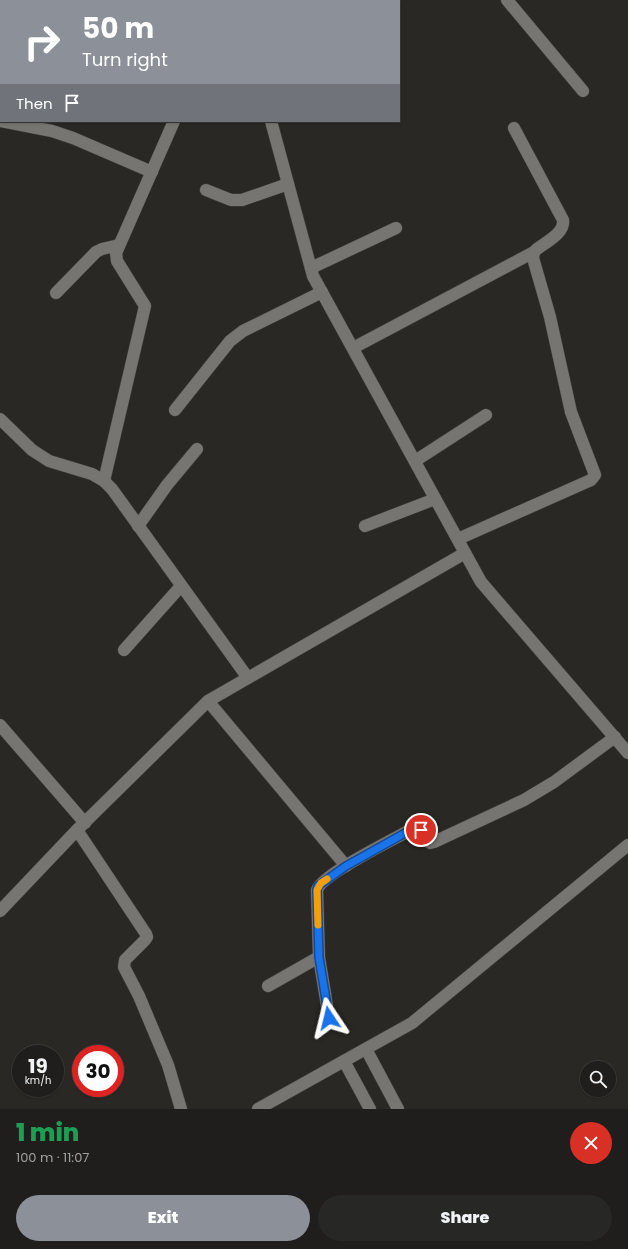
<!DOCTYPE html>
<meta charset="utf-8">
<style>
body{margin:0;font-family:Poppins,sans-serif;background:#272725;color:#f1f3f6;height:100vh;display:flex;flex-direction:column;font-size:15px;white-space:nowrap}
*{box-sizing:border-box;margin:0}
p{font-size:13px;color:#a1a2a3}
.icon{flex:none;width:22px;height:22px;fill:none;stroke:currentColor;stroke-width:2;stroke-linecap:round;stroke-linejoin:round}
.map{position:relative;height:1109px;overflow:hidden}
.side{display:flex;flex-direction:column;background:#1f1e1c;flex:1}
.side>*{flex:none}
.top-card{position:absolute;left:0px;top:0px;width:400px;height:122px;box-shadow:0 1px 3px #0004,0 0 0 1px #3c3c3b;background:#8c9099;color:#fff;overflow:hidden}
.buttons{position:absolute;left:580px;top:1061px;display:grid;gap:8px}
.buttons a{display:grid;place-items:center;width:36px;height:36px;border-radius:50%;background:#1f1e1c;box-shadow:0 1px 3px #0004,0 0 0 1px #3c3c3b;font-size:20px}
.speed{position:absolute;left:12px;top:1045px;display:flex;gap:8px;font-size:20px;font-weight:700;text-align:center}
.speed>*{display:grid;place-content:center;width:52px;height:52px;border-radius:50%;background:#1f1e1c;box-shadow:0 1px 3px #0004,0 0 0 1px #3c3c3b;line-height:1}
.speed small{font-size:10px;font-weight:400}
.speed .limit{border:6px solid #d22;background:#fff;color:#111}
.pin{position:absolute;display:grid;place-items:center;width:34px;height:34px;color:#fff;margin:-17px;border:2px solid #fff;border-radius:50%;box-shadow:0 1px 4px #0007}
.me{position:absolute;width:44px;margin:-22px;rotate:350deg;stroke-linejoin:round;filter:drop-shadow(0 0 3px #0008)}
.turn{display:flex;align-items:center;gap:14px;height:84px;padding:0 16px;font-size:18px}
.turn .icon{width:52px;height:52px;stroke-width:2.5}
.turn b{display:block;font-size:28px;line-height:34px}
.then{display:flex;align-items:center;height:38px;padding:0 16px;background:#0003;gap:8px;font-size:15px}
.round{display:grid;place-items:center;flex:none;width:42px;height:42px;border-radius:21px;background:#272725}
.summary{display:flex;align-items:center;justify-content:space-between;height:68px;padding:0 16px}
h1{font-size:24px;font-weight:800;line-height:30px;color:#1e9e55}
.primary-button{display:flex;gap:8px;margin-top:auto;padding:8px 16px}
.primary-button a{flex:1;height:46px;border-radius:24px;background:#8c9099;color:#fff;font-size:16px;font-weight:800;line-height:46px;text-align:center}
.primary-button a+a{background:#272725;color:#f1f3f6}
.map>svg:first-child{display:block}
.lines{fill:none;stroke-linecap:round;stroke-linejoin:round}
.minor-casing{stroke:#464542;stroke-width:13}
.minor{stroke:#767571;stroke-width:12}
.route-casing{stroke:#114b97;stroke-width:10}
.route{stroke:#1a73e8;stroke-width:7}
.slow{stroke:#f59e0b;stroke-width:7}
</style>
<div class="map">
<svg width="628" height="1109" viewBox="0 0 628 1109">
<rect width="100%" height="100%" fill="#292825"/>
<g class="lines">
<!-- minor casing -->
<g class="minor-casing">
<g id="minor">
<path d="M107,0L108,1"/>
<path d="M237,0V1"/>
<path d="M507,0L583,91"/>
<path d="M0,15L1,17"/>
<path d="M0,121L52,131L73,138L152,172"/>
<path d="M271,121L313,276L481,582L628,753"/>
<path d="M206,190L231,200H242L288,184"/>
<path d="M311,268L396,228"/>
<path d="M56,293L96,252L102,249L119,245"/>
<path d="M353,348L534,252"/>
<path d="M175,410L230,341L243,331L322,292"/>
<path d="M0,419L32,450L49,461L92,474L104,481L112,489L248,678"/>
<path d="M415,461L486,415"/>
<path d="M104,481L145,306L117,261L116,253L174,121"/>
<path d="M138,526L167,485L197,449"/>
<path d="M365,526L435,499"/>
<path d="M458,539L591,480L595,475L571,412L550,317L533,258L534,252L537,249C546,242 565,233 563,220L514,128"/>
<path d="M124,650L181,586"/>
<path d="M208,701L346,866"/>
<path d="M0,725L85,823"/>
<path d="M77,830L146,934L147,937L145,940L125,960L124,967L139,996L168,1065L181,1109"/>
<path d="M0,911L77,830L208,701L465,553"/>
<path d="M268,986L319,957"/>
<path d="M329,1018L319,957L317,890C322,874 396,838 414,828C424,828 424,838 430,843L434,842L524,800L554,782L615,737"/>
<path d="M366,1049L398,1109"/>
<path d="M344,1061L370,1109"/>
<path d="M258,1109L412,1023L628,845"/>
</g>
</g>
<!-- minor -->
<use href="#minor" class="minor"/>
</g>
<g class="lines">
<!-- route casing -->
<g class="route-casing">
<path id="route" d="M329,1018L319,957L317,890L318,886L346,866L414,828L421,830"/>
</g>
<!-- route -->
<use href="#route" class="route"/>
<!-- slow -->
<path class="slow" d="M318,925L317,890L321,883L327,879"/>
</g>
</svg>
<div class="buttons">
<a><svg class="icon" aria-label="search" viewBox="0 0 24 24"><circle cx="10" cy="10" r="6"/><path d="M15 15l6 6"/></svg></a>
</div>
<div class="speed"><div>19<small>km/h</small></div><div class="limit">30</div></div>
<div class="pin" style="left:421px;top:830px;background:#d93025"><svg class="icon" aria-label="arrive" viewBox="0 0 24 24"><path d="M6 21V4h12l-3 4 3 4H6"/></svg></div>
<svg class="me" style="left:329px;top:1018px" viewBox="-20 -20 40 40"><path d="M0-17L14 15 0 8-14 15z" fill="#1a73e8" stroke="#fff" stroke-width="4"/></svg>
<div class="top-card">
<div class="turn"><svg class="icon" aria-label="right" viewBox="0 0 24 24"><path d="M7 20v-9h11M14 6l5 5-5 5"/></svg><div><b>50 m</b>Turn right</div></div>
<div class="then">Then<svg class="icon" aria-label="arrive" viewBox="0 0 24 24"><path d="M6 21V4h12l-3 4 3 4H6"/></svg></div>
</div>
</div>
<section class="side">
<div class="summary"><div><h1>1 min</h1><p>100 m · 11:07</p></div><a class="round" style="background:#d93025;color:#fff"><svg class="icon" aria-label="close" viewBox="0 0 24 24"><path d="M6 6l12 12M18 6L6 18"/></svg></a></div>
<div class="primary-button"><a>Exit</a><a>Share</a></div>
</section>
